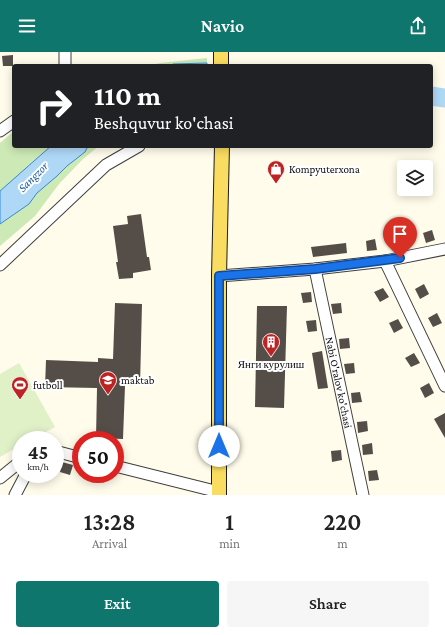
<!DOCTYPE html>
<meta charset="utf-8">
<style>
body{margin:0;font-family:"Crimson Pro",serif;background:#f6f6f6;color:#222;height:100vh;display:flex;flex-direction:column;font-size:15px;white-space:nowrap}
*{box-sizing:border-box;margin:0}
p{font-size:13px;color:#767676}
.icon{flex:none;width:22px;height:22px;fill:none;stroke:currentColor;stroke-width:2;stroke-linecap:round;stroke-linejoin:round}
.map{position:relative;height:443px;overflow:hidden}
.details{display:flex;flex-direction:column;background:#fff;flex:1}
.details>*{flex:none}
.guide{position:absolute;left:12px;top:12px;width:421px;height:84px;border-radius:4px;box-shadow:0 2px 10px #0003;background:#202124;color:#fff;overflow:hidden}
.buttons{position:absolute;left:397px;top:108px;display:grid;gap:8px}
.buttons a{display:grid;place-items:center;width:36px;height:36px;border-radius:4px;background:#fff;box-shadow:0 2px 10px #0003;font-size:20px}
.speed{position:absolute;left:12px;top:379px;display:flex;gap:8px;font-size:20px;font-weight:700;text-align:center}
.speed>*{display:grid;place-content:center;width:52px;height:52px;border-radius:50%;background:#fff;box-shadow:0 2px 10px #0003;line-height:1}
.speed small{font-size:10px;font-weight:400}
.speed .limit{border:6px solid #d22;background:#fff;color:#111}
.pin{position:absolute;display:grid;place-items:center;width:34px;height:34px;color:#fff;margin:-41px -17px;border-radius:50% 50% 50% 0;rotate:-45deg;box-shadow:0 0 4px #0007}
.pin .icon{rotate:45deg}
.me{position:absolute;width:44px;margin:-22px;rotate:0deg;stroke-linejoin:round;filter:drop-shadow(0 0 3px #0008)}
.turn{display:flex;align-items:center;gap:14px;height:84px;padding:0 16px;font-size:18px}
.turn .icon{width:52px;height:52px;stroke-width:2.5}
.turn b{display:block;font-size:28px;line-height:34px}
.eta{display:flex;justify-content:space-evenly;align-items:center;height:68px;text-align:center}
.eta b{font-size:24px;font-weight:600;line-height:28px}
.button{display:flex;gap:8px;margin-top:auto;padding:8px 16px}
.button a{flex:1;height:46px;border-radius:4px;background:#0f766e;color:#fff;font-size:16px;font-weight:600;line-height:46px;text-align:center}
.button a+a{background:#f6f6f6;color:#222}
header{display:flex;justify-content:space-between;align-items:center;height:52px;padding:0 16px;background:#0f766e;color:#fff;font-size:18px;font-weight:600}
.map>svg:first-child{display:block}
.green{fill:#cde9b5}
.pitch{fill:#e0f0c7}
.water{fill:#afd8f7;stroke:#358acf}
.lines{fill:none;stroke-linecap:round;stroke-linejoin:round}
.river{stroke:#afd8f7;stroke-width:19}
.building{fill:#554e48}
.minor-casing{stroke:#3f3f3f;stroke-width:13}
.major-casing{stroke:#1d1d1d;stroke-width:16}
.minor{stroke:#fff;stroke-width:11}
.major{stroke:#fadc60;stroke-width:14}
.route-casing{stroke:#114b97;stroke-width:10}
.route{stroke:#1a73e8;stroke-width:7}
.labels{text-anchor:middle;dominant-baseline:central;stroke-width:4;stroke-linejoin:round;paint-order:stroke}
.poi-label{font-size:11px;fill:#0c0c0c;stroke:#fff;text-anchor:start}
.street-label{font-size:11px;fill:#0c0c0c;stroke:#fff}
.water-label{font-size:12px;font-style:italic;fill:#145b9f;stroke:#fff}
</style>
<header><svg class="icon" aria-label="menu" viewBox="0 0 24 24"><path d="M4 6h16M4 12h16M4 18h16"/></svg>Navio<svg class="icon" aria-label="share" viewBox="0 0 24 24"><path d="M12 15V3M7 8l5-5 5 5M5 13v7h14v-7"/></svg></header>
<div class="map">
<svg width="445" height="443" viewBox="0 0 445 443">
<rect width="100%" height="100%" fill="#fffceb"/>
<!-- green -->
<g class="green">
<path d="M207,6V14H145L160,11Z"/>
<path d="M14,79V94H99L83,107L59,132L35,164L0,194V91Z"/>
</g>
<!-- pitch -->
<path class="pitch" d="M19,311L55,375L31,388H21V393L0,405V322Z"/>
<!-- water -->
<g class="water">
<path d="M207,11V14H170L173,12Z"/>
<path d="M51,94H88L85,100L67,114L57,124L37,141L29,152L0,172V139Z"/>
</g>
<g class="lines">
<!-- river -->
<path class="river" d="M431,44L445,46"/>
</g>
<!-- building -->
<g class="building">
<path d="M13,3V14H3L2,4Z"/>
<path d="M141,162L147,205H149L151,218L133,221V226L119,227L116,210H118L113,174L128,172L127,164Z"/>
<path d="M432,178L435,188L426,191L423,181Z"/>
<path d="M404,184L405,195L395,196L394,185Z"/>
<path d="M375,187L377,198L367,199L366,189Z"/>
<path d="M346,191L347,201L313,205L311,195Z"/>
<path d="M424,232L429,242L420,247L415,237Z"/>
<path d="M383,236L389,245L380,250L374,240Z"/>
<path d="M311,240L312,250L303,251L301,241Z"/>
<path d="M115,251L142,252L140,334H125L123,387L96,386L97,336L45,335L46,308L98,310V306L113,307Z"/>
<path d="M341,251L342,261L333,262L331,252Z"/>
<path d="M257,254H287L284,356L255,355Z"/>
<path d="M437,261L442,271L433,275L428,266Z"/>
<path d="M398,267L403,276L394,281L389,271Z"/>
<path d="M316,268L317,279L308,280L306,269Z"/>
<path d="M349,286L350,296L340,297L339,287Z"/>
<path d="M322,299L328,336L318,337L312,301Z"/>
<path d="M414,301L420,311L411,315L405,306Z"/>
<path d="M354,311L355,321L346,322L344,312Z"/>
<path d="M429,331L434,341L425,346L420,336Z"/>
<path d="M360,340L362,350L352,351L351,341Z"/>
<path d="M445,361V386L434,367Z"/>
<path d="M367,369L368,379L358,381L357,370Z"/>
<path d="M372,391L373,402L363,403L362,393Z"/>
<path d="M341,398L342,408L332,410L331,399Z"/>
<path d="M62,410L73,413L70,423L60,420Z"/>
<path d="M377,418L379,428L369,429L368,419Z"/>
</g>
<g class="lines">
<!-- minor casing -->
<g class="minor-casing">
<g id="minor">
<path d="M65,0V14"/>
<path d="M0,79L14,69"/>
<path d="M385,209L445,334"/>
<path d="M0,213L106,113L139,94"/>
<path id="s1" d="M315,217L363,443"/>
<path d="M219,224L315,217L385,209L445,197"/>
<path d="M55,399L81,406"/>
<path d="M115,414L219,440"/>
<path d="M0,426L21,409"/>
<path d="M15,443L26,422"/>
</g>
</g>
<!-- major casing -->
<g class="major-casing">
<g id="major">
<path d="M221,0V14"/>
<path d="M219,443V224L222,94"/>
</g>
</g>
<!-- minor -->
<use href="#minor" class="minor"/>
<!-- major -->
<use href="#major" class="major"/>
</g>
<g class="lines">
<!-- route casing -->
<g class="route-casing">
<path id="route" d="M219,394V224L315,217L400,206"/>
</g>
<!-- route -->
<use href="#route" class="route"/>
</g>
<!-- icons -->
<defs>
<g id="shop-pin" transform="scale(0.9)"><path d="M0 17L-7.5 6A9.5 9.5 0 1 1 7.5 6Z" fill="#bd2323" stroke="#fff"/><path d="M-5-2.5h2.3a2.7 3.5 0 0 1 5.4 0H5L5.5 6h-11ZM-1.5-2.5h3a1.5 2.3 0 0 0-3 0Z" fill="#fff"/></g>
<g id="building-pin" transform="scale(0.9)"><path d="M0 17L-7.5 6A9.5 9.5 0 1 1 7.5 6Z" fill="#bd2323" stroke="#fff"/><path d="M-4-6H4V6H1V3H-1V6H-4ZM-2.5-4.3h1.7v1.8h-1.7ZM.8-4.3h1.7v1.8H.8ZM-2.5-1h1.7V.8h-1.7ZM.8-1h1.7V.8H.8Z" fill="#fff"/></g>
<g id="school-pin" transform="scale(0.9)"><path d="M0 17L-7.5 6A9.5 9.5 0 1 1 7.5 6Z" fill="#bd2323" stroke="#fff"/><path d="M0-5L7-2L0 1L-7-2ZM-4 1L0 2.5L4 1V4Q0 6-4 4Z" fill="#fff"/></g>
<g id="stadium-pin" transform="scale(0.9)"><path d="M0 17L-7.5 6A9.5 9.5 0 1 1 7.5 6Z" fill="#bd2323" stroke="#fff"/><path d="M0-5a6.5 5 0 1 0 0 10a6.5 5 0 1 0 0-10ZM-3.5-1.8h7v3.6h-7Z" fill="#fff"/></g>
</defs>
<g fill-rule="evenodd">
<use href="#shop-pin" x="276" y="117"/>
<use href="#building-pin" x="271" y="290"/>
<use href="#school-pin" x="108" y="328"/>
<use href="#stadium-pin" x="20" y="333"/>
</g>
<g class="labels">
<!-- poi labels -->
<g class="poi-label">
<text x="289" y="117">Kompyuterxona</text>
<text x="271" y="312" text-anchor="middle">Янги курулиш</text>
<text x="121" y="328">maktab</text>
<text x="33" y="333">futboll</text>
</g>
<!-- street labels -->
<g class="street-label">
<text stroke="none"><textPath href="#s1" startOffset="116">Nabi O'ralov ko'chasi</textPath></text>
</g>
<!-- water labels -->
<g class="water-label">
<text transform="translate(33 125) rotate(-45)">Sangzor</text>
</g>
</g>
</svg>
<div class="buttons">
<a><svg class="icon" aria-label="layers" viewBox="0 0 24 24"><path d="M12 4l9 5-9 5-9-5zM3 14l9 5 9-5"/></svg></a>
</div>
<div class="speed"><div>45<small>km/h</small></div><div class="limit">50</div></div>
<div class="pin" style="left:400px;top:206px;background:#d93025"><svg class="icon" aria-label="arrive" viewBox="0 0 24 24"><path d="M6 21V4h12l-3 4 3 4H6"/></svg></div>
<svg class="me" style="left:219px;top:394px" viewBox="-20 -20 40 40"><circle r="19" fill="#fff"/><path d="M0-13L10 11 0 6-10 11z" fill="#1a73e8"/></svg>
<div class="guide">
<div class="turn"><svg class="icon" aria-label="right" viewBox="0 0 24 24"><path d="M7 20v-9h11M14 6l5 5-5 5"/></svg><div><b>110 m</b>Beshquvur ko'chasi</div></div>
</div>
</div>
<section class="details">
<div class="eta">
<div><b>13:28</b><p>Arrival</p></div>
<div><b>1</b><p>min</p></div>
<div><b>220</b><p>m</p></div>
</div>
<div class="button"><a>Exit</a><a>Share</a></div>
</section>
